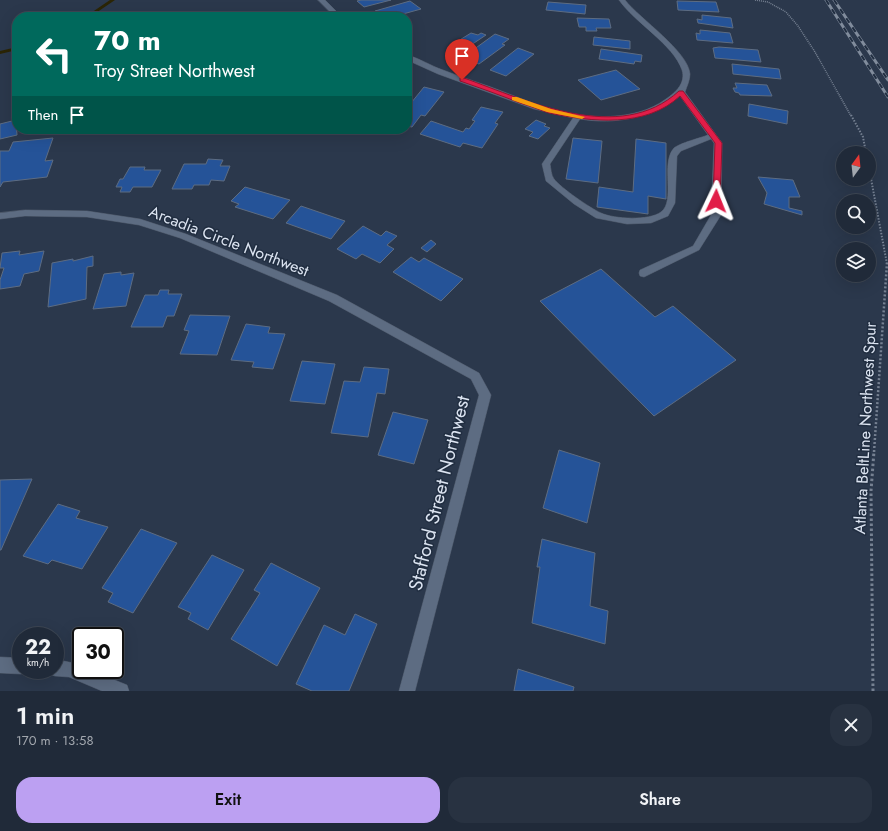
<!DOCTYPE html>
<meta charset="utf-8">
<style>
body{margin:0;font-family:Jost,sans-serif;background:#283241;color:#f1f3f6;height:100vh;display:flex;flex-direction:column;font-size:15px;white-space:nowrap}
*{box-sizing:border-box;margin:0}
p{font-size:13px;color:#a2a7ae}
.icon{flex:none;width:22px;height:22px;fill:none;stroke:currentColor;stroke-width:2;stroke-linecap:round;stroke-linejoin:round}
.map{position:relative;height:691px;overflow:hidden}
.sheet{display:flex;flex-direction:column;background:#202a39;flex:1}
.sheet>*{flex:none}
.top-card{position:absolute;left:12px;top:12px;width:400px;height:122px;border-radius:16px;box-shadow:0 4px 16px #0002,0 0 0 1px #3d4653;background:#00695c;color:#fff;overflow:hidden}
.needle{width:26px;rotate:15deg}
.buttons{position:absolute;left:836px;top:146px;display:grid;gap:8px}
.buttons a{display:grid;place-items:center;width:40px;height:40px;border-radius:50%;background:#202a39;box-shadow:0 4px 16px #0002,0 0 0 1px #3d4653;font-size:20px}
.speed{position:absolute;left:12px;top:627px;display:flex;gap:8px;font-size:20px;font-weight:700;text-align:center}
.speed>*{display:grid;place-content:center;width:52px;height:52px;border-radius:50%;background:#202a39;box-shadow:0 4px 16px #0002,0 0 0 1px #3d4653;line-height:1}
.speed small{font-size:10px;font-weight:400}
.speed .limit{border:2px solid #111;border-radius:6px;background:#fff;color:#111}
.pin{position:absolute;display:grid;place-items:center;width:34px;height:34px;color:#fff;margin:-41px -17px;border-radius:50% 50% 50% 0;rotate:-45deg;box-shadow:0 0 4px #0007}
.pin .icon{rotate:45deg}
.me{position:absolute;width:44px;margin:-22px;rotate:2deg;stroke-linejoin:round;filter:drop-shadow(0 0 3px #0008)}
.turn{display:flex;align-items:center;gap:14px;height:84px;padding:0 16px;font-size:18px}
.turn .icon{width:52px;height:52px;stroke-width:2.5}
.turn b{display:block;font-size:28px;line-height:34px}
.then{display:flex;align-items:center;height:38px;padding:0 16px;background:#0003;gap:8px;font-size:15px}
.round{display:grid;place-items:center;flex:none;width:42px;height:42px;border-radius:16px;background:#283241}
.summary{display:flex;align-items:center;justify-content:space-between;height:68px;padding:0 16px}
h1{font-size:24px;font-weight:600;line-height:30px}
.action{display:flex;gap:8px;margin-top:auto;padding:8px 16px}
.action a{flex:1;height:46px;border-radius:16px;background:#bca0f2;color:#111;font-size:16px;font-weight:600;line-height:46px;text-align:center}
.action a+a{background:#283241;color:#f1f3f6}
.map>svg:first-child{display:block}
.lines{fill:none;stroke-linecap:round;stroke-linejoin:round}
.stream{fill:#2b2505;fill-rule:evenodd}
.building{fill:#255398;stroke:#5d6c82}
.minor-casing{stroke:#4b5667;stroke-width:1}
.path-far3{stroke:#768192;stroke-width:1.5;stroke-dasharray:1 1;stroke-linecap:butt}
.path-far2{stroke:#768192;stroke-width:2;stroke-dasharray:1.5 1.5;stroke-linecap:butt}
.path-far1{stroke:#768192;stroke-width:2.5;stroke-dasharray:2 2;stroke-linecap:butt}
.path{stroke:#768192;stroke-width:3;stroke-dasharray:2.5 2.5;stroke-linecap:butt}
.minor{fill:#5d6c82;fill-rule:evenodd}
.rail-casing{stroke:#818c9c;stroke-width:3}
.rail{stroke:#212e41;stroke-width:2;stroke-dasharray:5.5;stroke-linecap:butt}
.route{fill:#e11d48;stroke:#92132f}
.slow{fill:#f59e0b}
.labels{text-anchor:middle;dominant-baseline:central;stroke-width:3;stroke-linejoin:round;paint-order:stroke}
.street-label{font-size:16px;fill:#dce4f1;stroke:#212e41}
.near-street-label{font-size:19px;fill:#dce4f1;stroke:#212e41}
</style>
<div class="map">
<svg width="888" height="691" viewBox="0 0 888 691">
<rect width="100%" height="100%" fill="#2b384c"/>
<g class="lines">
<!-- stream -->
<g class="stream">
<path d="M110,0H115L90,17H85Z"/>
<path d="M17,47V50L0,54V51Z"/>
</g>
</g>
<!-- building -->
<g class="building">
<path d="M361,0H391L364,7L357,1Z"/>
<path d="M410,1L421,9L392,17H371L369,15L378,13L375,11Z"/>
<path d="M677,1L716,2L719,12L678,10Z"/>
<path d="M548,2L586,5L585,14L546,10Z"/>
<path d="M702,15L731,18L733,28L698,23L697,19L702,20Z"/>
<path d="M577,18L609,19L611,28H596L597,31H586V27H579Z"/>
<path d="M700,30L730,33L733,43L697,40L696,33L700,34Z"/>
<path d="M471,33L478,35L481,33L486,35L465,49L463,48L460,50L450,46Z"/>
<path d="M495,34L509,39L502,44L505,45L479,64L462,58Z"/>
<path d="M594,37L630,41V49L593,45Z"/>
<path d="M719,47L758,50L761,62L715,58L713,48Z"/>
<path d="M518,48L534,54L506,76L490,70Z"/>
<path d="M601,49L642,55L641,62L635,61L634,64L599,59Z"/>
<path d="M732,64L779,69L781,79L733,74Z"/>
<path d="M616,70L640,89L601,100L578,80Z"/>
<path d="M735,83L767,85L772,96L740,95L739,93L735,92L733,88H737Z"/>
<path d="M424,87L444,92L425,116L421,115L412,127L407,126V108Z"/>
<path d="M749,104L788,111L787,124L748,116Z"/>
<path d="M481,107L503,112L495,123L498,124L482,148L463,143L460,147L420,134L431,121L463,132L466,128L469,129L475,121L472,120Z"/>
<path d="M16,120L17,135L0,139V124Z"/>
<path d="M536,120L546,124L544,126L550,128L538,139L529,136L533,132L525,129Z"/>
<path d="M53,138L45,161L53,160L47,177L3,182L0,187V151H9L13,142Z"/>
<path d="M573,138L602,141L598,183L566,179Z"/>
<path d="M636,139L666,143V199L648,196V214L597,207L599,187L633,192Z"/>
<path d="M208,159L223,160L220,166H230L224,181L211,180L209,185H194L192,189H172L184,164H206Z"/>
<path d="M130,167H145L144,170H161L152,187H133L130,192H120L122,187H116L120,179H123Z"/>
<path d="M758,177L793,180L800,197H789V208L802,211V215L764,204L767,193Z"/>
<path d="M245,187L290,200L273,219L235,207L239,204L231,201Z"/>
<path d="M301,206L345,221L331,239L286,223Z"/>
<path d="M363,226L381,236L386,231L397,236L387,245L394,249L380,263L362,254L356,259L337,249Z"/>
<path d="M431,240L436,244L427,252L421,248Z"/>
<path d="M20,251L19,255L44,251L39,271L24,274L20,286L0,289V280L4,268H0L2,253Z"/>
<path d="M93,256V266L87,267L86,299L48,307L52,263L73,259V261Z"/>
<path d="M411,257L419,262L424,258L463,279L441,301L393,272Z"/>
<path d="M601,269L655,317L673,306L736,360L654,416L540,301Z"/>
<path d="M121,272V275L134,273L126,306L93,309L104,274Z"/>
<path d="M160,290H169L168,294H182L174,316H167L163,327H131L145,295H158Z"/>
<path d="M190,315L230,316L217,355L180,354L189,331L184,330Z"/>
<path d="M246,324L270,327L268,333L285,334L273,369L252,367L254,362L231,360Z"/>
<path d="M302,361L335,364L325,404L290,401Z"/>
<path d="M364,367L389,369L385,394L377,393L368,437L331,433L344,381L360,382Z"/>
<path d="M393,412L428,420L414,464L378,455Z"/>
<path d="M559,450L600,463L587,523L543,508Z"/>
<path d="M32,479L1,550H0V480Z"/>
<path d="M58,504L80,511L76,518L108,527L82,569L52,560L48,564L23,556Z"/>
<path d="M141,529L177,543L133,613L108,602L113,593L102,588Z"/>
<path d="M542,539L595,553L590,606L608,611L605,644L532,623L540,567H537Z"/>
<path d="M212,555L244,570L208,630L188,619L191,613L178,607Z"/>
<path d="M271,563L320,588L277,666L231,639L260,593L254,590Z"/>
<path d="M355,614L377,624L349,691H312L296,684L324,625L345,635Z"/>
<path d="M518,669L574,687L573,691H514Z"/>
</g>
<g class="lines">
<!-- minor casing -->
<g class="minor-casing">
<g id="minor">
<path d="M318,0H325L342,17H335Z"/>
<path d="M619,0H625C640,19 688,51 690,74C690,80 687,86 685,92L722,143L721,215L699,250L644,277L640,276L639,273L640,270L693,246L711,215L714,143L711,139L681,151L677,156L675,203L668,216L651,223L627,224L596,218L574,204L546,181L542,164L573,118L534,109L438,74L407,60V55C419,58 431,66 443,70C463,78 484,84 504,92C520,98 535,105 552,109C587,119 635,122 666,99C676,92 686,83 682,70C673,44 635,23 619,0ZM680,96L708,135C700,138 680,143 674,148C660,163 676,201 661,212C649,221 614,219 601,213C590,208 561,188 554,179C551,175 551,168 550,164L580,119C615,125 652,118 680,96Z"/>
<path d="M25,210L87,211L140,219L186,234L337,295L479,373L491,395L415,691H399L479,395L471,379L329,301L180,238L139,225L87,217L25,216L0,219V213Z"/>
<path d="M0,657L21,658V670H27V672L21,674L0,673Z"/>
<path d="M55,660C65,661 72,662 81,666V670H90L127,685L129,691H102L69,677L55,676L49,674L48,670H55Z"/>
</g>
</g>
<!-- path-far3 -->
<path class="path-far3" d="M755,0L768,2L786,12L798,26L815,52L851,116"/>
<!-- path-far2 -->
<g class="path-far2">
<path d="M851,115L863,137L866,153"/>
<path d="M869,168L887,264"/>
</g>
<!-- path-far1 -->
<path class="path-far1" d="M874,452L887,263"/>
<!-- path -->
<path class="path" d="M873,691L871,491L874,451"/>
<!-- minor -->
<use href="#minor" class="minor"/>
<!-- rail casing -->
<g class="rail-casing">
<g id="rail">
<path d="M826,0L888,97"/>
<path d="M834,0L888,80"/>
</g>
</g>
<!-- rail -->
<use href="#rail" class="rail"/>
</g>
<!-- route -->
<path class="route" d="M460,78H464C528,101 620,145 679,91H683L722,143L720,201L716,203L713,201L715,143L680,96C646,128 591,122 549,113C540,110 530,106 520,103C500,95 480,88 460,81Z"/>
<!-- slow -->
<path class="slow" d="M512,97H517L551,109L585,117L582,119L547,112L512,100Z"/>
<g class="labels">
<!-- street labels -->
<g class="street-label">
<text transform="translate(229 241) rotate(21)">Arcadia Circle Northwest</text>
<text transform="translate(865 428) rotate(-87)">Atlanta BeltLine Northwest Spur</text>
</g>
<!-- near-street labels -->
<g class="near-street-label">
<text transform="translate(439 493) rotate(-76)">Stafford Street Northwest</text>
</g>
</g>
</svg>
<div class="buttons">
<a><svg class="needle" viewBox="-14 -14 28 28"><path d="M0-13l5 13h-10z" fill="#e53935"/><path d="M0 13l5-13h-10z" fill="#a2a7ae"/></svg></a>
<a><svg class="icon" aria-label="search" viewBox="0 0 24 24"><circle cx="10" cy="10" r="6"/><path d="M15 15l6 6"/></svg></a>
<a><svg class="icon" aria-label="layers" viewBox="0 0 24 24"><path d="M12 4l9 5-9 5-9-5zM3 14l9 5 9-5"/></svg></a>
</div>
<div class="speed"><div>22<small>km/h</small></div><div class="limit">30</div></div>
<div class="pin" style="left:462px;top:80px;background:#d93025"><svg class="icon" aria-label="arrive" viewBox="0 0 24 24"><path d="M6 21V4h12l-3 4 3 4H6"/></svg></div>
<svg class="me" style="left:716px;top:201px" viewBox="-20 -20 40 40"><path d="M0-17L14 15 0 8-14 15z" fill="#e11d48" stroke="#fff" stroke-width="4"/></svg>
<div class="top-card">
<div class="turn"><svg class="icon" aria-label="left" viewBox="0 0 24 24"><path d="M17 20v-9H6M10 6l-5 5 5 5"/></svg><div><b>70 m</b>Troy Street Northwest</div></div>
<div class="then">Then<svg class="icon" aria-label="arrive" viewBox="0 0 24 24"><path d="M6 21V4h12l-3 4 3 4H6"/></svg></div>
</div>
</div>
<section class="sheet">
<div class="summary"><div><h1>1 min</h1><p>170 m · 13:58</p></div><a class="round"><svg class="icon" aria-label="close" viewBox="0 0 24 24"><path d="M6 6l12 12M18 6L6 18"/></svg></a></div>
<div class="action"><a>Exit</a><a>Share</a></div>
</section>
